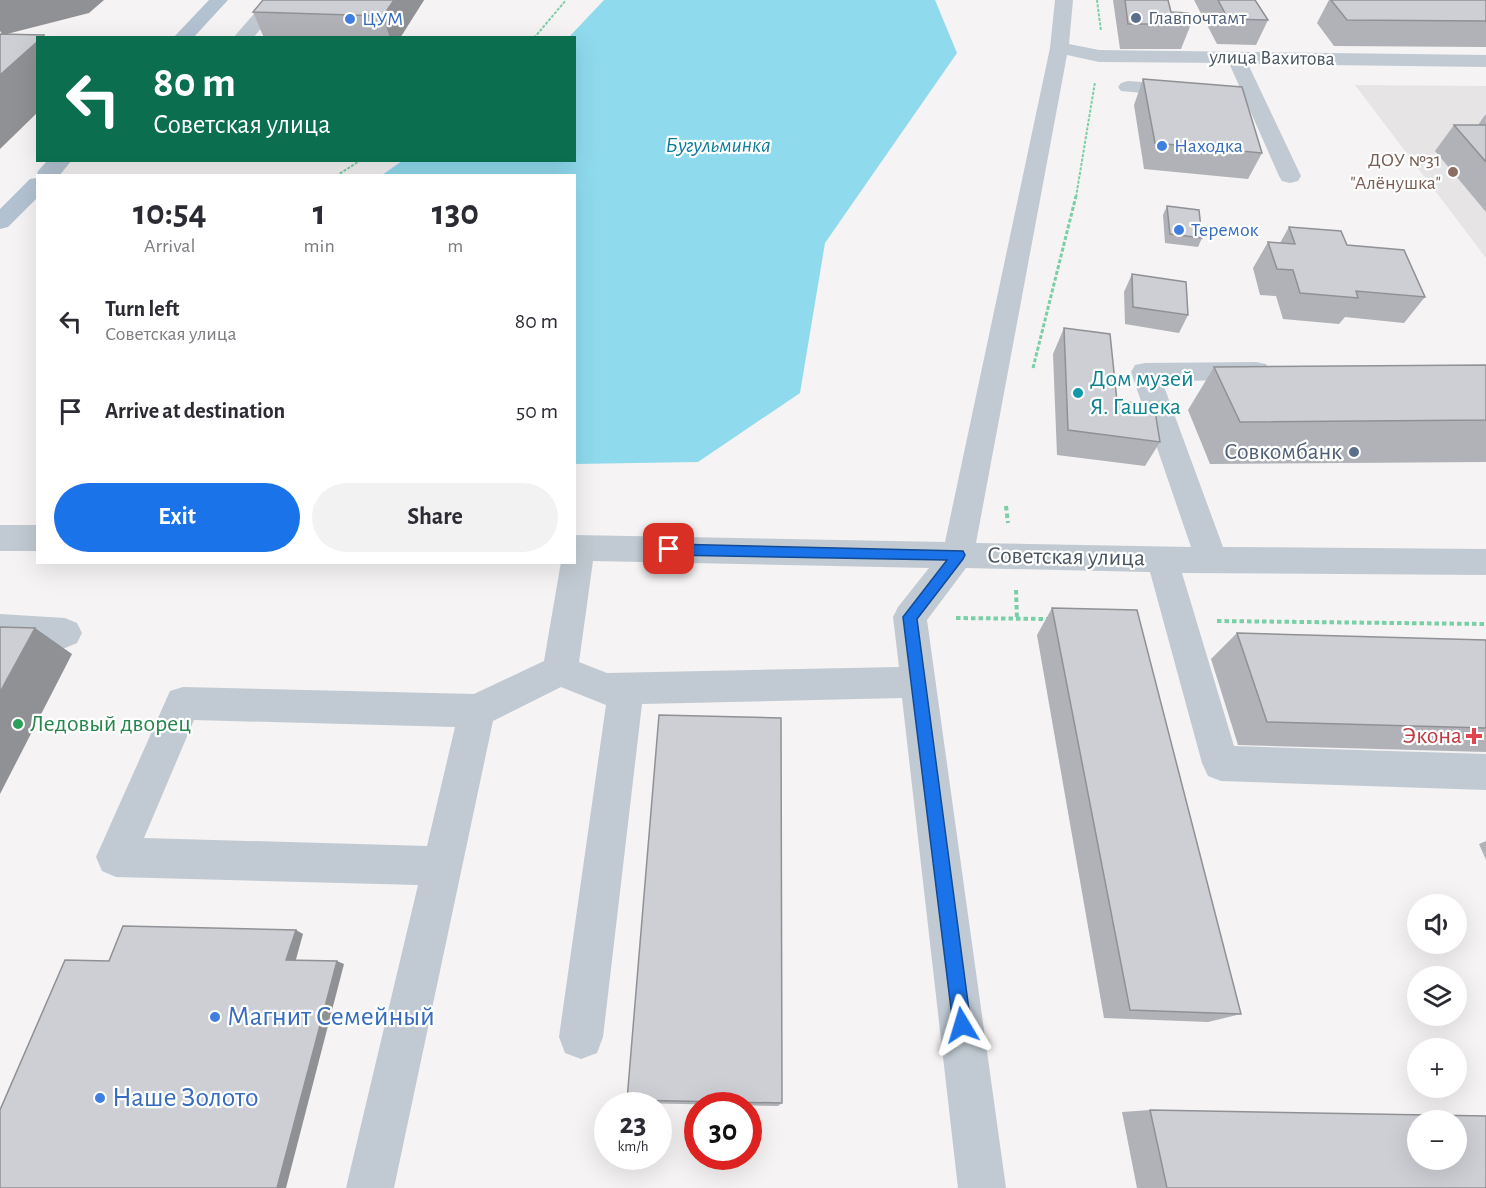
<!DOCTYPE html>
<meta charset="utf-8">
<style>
body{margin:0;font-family:"Alegreya Sans",sans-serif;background:#f2f2f3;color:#2b2b33;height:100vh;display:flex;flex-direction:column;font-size:22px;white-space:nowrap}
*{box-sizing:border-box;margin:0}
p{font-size:20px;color:#7c7c81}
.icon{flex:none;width:33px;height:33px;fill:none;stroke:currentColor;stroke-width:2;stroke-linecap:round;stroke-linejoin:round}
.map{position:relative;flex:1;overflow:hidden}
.sheet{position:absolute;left:36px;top:174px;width:540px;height:390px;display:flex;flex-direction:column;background:#fff;border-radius:0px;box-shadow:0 6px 24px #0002}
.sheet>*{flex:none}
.banner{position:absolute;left:36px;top:36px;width:540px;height:126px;border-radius:0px;box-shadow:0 6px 24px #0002;background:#0b6e4f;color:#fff;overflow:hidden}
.controls{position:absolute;left:1407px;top:894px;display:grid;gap:12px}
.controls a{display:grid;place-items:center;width:60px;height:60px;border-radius:50%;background:#fff;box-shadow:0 6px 24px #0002;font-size:30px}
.speed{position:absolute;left:594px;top:1092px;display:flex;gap:12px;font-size:30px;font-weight:700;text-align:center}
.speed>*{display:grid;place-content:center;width:78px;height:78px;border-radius:50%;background:#fff;box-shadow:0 6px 24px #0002;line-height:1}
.speed small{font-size:15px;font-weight:400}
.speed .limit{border:9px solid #d22;background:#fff;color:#111}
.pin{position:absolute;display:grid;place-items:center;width:51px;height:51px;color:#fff;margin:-26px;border-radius:12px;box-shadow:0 3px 9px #0006}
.me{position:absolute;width:66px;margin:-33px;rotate:353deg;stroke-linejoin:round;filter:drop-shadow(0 0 4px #0008)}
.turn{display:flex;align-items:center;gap:21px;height:126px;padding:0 18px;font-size:27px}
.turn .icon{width:78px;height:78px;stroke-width:2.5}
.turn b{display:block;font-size:42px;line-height:51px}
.eta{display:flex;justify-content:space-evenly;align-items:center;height:102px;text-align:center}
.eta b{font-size:36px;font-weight:700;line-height:42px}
.action{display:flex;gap:12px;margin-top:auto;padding:12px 18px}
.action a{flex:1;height:69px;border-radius:36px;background:#1a73e8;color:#fff;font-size:24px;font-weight:700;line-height:69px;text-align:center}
.action a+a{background:#f2f2f3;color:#2b2b33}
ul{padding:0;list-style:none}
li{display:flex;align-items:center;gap:18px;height:90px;padding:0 18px}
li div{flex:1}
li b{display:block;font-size:22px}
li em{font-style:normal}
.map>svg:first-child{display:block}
.education{fill:#e6e4e5}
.water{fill:#90daee}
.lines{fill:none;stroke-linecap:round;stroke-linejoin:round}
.path-far2{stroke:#7ad0a6;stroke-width:2;stroke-dasharray:3 1.5;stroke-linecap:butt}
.path-far1{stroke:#7ad0a6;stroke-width:3;stroke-dasharray:4 2;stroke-linecap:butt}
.path{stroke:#7ad0a6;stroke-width:4;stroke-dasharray:4.5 3;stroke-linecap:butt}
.minor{fill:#c1cad2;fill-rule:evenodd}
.major{fill:#b3c2d1;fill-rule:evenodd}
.wall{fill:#b0b2b7}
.shaded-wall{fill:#909195}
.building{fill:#cdcfd5;stroke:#909195;stroke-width:1.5;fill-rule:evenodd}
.route{fill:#1a73e8;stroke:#114b97;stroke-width:1.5}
.service-dot{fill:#5c6f8a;stroke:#fff;stroke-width:2}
.shop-dot{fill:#3f7fe0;stroke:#fff;stroke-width:2}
.education-dot{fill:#8d6e63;stroke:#fff;stroke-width:2}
.culture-dot{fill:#0f9aa8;stroke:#fff;stroke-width:2}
.leisure-dot{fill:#2e9e5b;stroke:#fff;stroke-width:2}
.health-dot{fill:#e0444e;stroke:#fff;stroke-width:2}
.labels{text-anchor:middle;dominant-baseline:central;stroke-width:4.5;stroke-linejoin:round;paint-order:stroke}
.far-service-label{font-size:20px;fill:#4e5e75;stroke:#fff;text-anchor:start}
.far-shop-label{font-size:20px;fill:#366cbe;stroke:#fff;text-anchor:start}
.far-street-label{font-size:20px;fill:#4a5661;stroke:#fff}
.far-education-label{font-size:20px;fill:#785e54;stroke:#fff;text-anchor:end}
.far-water-label{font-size:22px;font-style:italic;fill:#0c7c9b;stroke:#fff}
.culture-label{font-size:24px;fill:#0d838f;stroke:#fff;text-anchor:start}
.service-label{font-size:24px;fill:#4e5e75;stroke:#fff;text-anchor:end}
.street-label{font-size:24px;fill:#4a5661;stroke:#fff}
.leisure-label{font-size:24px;fill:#27864d;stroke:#fff;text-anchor:start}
.health-label{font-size:24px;fill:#be3a42;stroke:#fff;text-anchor:end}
.near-shop-label{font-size:28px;fill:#366cbe;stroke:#fff;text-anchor:start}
</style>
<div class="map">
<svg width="1486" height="1188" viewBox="0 0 1486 1188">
<rect width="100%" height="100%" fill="#f5f3f3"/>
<!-- education -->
<path class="education" d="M1355,85L1486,86V258Z"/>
<!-- water -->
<path class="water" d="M604,0H935L957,53L825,243L800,393L698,462L575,464L574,176L382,175L402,161L574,160V38L569,37Z"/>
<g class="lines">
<!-- path-far2 -->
<g class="path-far2">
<path d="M1097,0L1101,31"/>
<path d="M534,38L566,0"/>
<path d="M336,176L361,160"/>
<path d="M1076,197L1095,82"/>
</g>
<!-- path-far1 -->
<path class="path-far1" d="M1033,368L1076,196"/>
<!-- path -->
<g class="path">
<path d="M1006,506L1008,523"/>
<path d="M1016,590L1017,619"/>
<path d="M956,618L1050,619"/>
<path d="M1217,621L1486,624"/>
</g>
<!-- minor -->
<g class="minor">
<path d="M266,0H285L253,38H233Z"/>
<path d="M1055,0H1073L1069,44L1099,50L1486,55V67L1248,64L1301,176L1298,181L1290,183L1282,181L1279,176L1229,63L1099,62L1067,55L976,543L1191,547L1131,372L1135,365L1145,363L1256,362L1266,364L1270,371L1266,378L1256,380L1162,381L1223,547L1486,549V575L1182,573L1234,746L1486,754V790L1221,781L1208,776L1202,763L1150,572L966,568L927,620L1006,1188H958L902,698L642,704L603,1037L597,1053L581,1059L565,1053L559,1037L606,705L561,687L493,721L394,1188H346L418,885L116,877L102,871L96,857L170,691L183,687L474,694L544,661L561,562H574V535L945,542L1050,48ZM593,561L929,568L898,607L893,617L899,667L607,673L579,662ZM194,720L455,727L427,846L144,838Z"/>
<path d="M1128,81L1185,85L1192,87L1195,91L1192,95L1185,97L1121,91L1118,87L1121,83Z"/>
<rect x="0" y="525" width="38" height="26"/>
<path d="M0,614L65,618L77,623L82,633L77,643L65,648L0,644Z"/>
</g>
<!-- major -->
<g class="major">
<path d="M209,0H228L193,38H173Z"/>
<path d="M48,160H72L59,176H38V197L8,227L0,229V209L30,179L36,178L38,171Z"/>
</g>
</g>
<!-- wall -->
<g class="wall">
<path d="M263,0H424L400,38H264L253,12Z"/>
<path d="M1113,0H1168L1171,12L1191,24L1181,49H1120Z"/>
<path d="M1194,0H1255L1268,20L1256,45L1217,44Z"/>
<path d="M1329,0H1486V47L1334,46L1317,23Z"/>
<path d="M1143,79L1262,153L1248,179L1144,169L1134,105Z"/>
<path d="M1485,115H1486V212L1435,151L1454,125H1478Z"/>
<path d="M1167,206L1202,238L1198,247L1165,243L1163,215Z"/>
<path d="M1289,227L1347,245L1425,297L1404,323L1345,317L1339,324L1283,319L1276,296L1260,295L1253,268L1268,242L1280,243Z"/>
<path d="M1132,274L1188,315L1179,333L1125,324L1124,292Z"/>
<path d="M1064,328L1117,401L1160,442L1145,466L1057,455L1053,354Z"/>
<path d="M1486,365V462L1210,464L1188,410L1214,367Z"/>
<path d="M1052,608L1241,1014L1208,1022L1104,1018L1037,635Z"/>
<path d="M1237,633L1486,640V752L1238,745L1211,659Z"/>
<path d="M1486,841V860L1479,844Z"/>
<path d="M627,1100L782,1103L778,1106L637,1103Z"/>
<path d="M1150,1110L1486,1188H1137L1122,1112Z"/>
</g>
<!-- shaded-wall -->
<g class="shaded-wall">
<path d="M0,0H104L89,13L3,35L0,31Z"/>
<path d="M394,0H424L400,38H390L383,16Z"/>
<path d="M38,41V112L0,149V75Z"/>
<path d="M35,628L72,654L0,794V692Z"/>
<path d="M296,930L303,934L295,963L286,960Z"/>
<path d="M337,961L344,964L286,1188H277Z"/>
</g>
<!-- building -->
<g class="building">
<path d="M263,0H394L383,16L253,12Z"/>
<path d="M1125,0H1168L1171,12L1188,13L1191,24H1128Z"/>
<path d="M1218,0H1255L1268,20L1228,19Z"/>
<path d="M1331,0H1486V21L1347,20Z"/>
<path d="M0,34L44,35L42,38H38V41L0,75Z"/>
<path d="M1143,79L1242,87L1262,153L1155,143Z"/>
<path d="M1454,125H1486V162Z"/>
<path d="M1167,206L1199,210L1202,238L1170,234Z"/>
<path d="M1289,227L1341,231L1347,245L1404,250L1425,297L1356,291L1358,298L1300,293L1293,270L1277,269L1268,242L1295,244Z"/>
<path d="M1132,274L1186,282L1188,315L1133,307Z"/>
<path d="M1064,328L1110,334L1117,401L1154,405L1160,442L1068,430Z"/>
<path d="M1486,365V420L1240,422L1214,367Z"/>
<path d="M1052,608L1137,610L1241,1014L1130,1010Z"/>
<path d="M0,627L35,628L0,692Z"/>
<path d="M1237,633L1486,640V728L1267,722Z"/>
<path d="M659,715L781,718L782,1103L627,1100Z"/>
<path d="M123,926L296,930L286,960L337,961L277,1188H0V1110L65,960L109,961Z"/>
<path d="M1150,1110L1486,1116V1188H1167ZM1418,1120H1456V1160H1418Z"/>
</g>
<!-- route -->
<path class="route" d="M669,544L963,551L965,555L963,559L917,619L971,1025L968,1032L962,1034L956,1032L953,1025L903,617L947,560L669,555L662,549Z"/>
<!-- markers -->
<g class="service-dot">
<circle cx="1136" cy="18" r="6"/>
<circle cx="1354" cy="452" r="6"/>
</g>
<g class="shop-dot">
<circle cx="350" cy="19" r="6"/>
<circle cx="1162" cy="146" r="6"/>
<circle cx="1179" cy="230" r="6"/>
<circle cx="215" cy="1017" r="6"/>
<circle cx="100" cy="1098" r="6"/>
</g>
<circle class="education-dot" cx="1453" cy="172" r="6"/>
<circle class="culture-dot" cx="1078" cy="393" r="6"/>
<circle class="leisure-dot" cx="18" cy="724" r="6"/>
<path class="health-dot" d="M1471 727h6v6h6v6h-6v6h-6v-6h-6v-6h6z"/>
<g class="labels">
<!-- far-service labels -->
<g class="far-service-label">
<text x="1148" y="18">Главпочтамт</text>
</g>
<!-- far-shop labels -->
<g class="far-shop-label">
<text x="362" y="19">ЦУМ</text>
<text x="1174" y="146">Находка</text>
<text x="1191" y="230">Теремок</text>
</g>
<!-- far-street labels -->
<g class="far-street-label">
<text transform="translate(1272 58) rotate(1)">улица Вахитова</text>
</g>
<!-- far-education labels -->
<g class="far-education-label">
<text x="1441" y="160">ДОУ №31<tspan x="1441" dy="23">"Алёнушка"</tspan></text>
</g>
<!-- far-water labels -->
<g class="far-water-label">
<text x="718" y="145">Бугульминка</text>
</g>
<!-- culture labels -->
<g class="culture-label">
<text x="1090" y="379">Дом музей<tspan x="1090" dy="28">Я. Гашека</tspan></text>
</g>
<!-- service labels -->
<g class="service-label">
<text x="1342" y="452">Совкомбанк</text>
</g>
<!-- street labels -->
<g class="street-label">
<text transform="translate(1066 557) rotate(1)">Советская улица</text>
</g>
<!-- leisure labels -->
<g class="leisure-label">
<text x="30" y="724">Ледовый дворец</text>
</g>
<!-- health labels -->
<g class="health-label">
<text x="1462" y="736">Экона</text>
</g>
<!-- near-shop labels -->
<g class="near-shop-label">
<text x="227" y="1017">Магнит Семейный</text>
<text x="112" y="1098">Наше Золото</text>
</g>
</g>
</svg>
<div class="controls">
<a><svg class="icon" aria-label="sound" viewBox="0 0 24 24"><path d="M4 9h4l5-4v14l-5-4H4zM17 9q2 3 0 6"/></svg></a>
<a><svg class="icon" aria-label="layers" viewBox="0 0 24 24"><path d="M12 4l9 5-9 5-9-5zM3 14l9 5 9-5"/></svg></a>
<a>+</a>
<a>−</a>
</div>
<div class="speed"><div>23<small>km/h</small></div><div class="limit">30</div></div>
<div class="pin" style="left:669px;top:549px;background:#d93025"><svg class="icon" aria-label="arrive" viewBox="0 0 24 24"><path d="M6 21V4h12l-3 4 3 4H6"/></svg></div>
<svg class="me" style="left:962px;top:1025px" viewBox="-20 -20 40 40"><path d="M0-17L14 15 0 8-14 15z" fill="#1a73e8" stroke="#fff" stroke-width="4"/></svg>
<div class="banner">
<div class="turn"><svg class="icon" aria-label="left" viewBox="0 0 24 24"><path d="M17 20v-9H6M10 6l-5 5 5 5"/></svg><div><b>80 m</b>Советская улица</div></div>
</div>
<section class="sheet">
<div class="eta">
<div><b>10:54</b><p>Arrival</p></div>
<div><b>1</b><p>min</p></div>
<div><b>130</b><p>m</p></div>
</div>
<ul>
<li><svg class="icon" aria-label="left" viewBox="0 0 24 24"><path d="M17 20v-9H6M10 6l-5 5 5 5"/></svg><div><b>Turn left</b><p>Советская улица</p></div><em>80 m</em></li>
<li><svg class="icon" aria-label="arrive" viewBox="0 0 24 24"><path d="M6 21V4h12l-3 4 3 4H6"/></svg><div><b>Arrive at destination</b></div><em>50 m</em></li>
</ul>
<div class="action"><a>Exit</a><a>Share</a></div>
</section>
</div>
